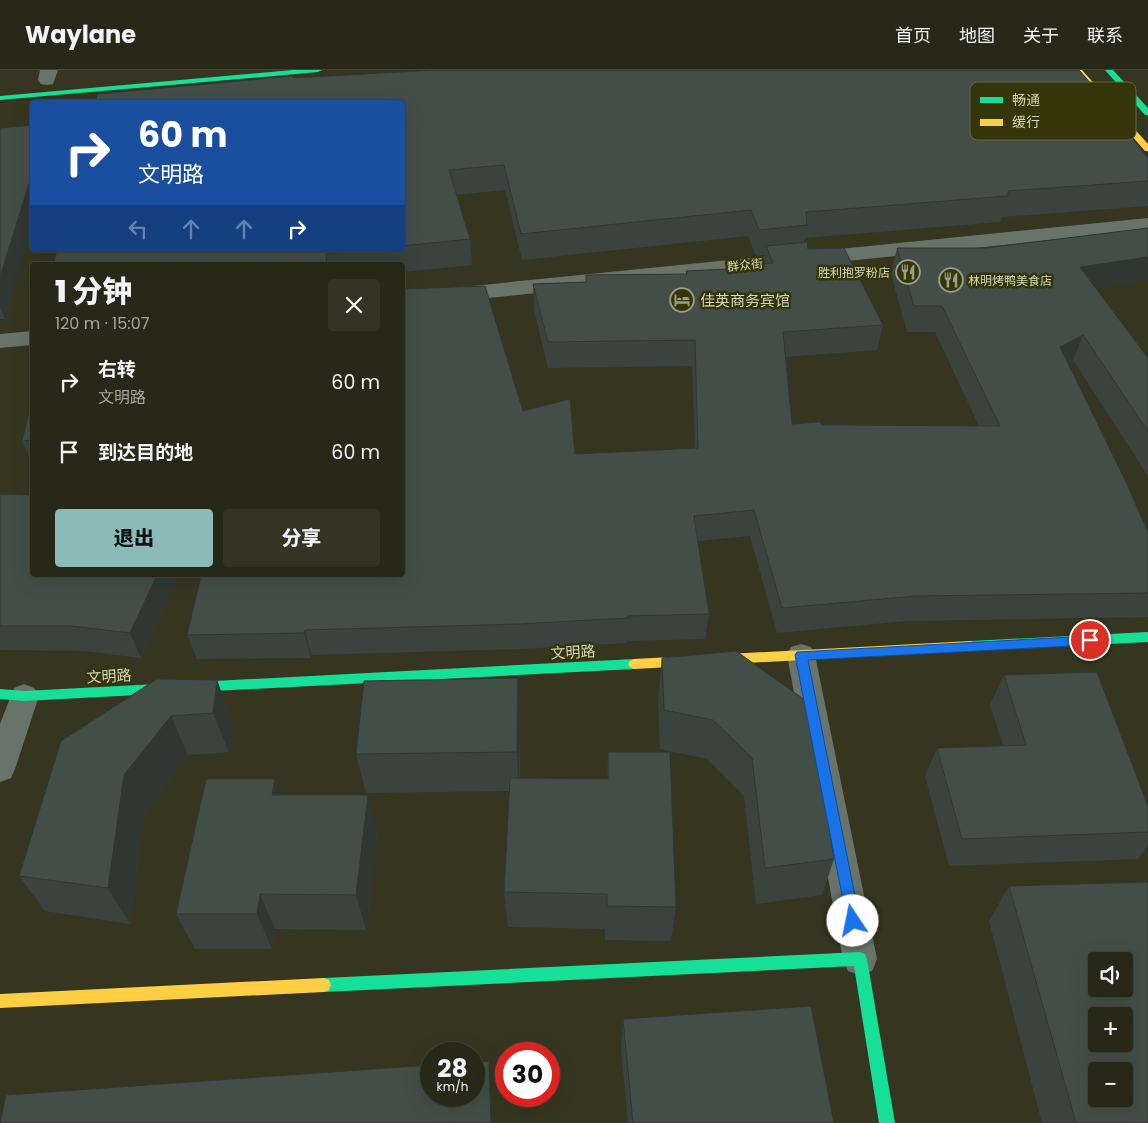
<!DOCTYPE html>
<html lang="zh">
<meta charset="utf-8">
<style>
body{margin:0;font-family:Poppins,"Noto Sans SC",sans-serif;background:#343425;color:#f1f3f6;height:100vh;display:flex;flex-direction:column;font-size:19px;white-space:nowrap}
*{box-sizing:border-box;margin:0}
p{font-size:16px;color:#a5a6a2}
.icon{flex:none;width:28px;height:28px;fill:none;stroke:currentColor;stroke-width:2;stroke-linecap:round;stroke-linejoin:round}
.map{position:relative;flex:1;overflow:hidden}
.details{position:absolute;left:30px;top:192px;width:375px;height:315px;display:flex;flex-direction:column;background:#282818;border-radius:5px;box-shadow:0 5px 20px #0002,0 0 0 1px #444437}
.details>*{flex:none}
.hud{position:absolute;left:30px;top:30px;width:375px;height:152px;border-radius:5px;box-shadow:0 5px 20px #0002,0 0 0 1px #444437;background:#1a4fa0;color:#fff;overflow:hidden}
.controls{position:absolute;left:1088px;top:882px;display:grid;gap:10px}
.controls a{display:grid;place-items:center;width:45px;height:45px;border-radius:5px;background:#282818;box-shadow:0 5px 20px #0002,0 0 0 1px #444437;font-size:25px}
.speed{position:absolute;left:420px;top:972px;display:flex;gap:10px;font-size:25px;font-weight:700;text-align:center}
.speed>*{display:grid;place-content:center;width:65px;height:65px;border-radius:50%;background:#282818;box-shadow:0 5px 20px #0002,0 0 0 1px #444437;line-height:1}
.speed small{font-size:12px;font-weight:400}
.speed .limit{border:8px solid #d22;background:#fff;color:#111}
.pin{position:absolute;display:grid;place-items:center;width:42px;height:42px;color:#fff;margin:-21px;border:2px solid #fff;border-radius:50%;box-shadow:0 1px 5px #0007}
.me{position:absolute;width:55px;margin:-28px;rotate:349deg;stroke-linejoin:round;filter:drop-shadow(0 0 4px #0008)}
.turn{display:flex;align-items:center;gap:18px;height:105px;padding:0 25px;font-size:22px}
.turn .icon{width:65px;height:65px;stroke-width:2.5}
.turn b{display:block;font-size:35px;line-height:42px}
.lanes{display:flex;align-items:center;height:48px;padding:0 25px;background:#0003;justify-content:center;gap:25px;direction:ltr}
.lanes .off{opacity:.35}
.round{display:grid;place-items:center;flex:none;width:52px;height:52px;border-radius:5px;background:#343425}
.headline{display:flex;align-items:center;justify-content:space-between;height:85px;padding:0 25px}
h1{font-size:30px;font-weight:800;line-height:38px}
.button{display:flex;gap:10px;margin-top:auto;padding:10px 25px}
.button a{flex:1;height:58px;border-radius:5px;background:#8bbbb9;color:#111;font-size:20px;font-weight:800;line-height:58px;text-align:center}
.button a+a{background:#343425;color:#f1f3f6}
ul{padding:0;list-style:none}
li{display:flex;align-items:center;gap:15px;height:70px;padding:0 25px}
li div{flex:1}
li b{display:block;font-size:19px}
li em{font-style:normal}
header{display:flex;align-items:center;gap:30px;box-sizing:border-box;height:70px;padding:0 25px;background:#282818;border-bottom:1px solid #444437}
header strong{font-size:24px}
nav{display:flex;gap:28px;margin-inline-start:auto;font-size:18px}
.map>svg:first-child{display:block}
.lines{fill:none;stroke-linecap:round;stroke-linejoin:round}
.street{fill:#68746a;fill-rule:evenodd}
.fast{fill:#16e098;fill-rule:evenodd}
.slow{fill:#ffcf43;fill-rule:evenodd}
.wall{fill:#3a433e}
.shaded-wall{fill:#303732}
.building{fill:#444e48;stroke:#303732;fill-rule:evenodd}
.route{fill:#1a73e8;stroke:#114b97}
.labels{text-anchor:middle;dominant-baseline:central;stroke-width:5;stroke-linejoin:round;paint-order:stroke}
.far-street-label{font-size:12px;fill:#d4d6bf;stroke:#34360a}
.far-poi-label{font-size:12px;fill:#d4d6bf;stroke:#34360a;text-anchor:end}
.poi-label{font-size:15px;fill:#d4d6bf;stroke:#34360a;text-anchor:start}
.street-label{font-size:15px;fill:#d4d6bf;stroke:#34360a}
.key{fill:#34360a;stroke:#646640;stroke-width:1}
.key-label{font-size:14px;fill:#d4d6bf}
</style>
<header>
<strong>Waylane</strong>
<nav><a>首页</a><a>地图</a><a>关于</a><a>联系</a></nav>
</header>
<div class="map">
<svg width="1148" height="1053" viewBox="0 0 1148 1053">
<rect width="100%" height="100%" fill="#363620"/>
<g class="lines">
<!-- street -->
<g class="street">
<path d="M40,0H58L53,14L47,15L41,14L38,10Z"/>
<path d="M1148,148V160L402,237V223Z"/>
<path d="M32,261V275L0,278V264Z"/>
<path d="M801,574L811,577L815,585L877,889L872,901L860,905L848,901L843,889L787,585L791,577Z"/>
<path d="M24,614L34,618L39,626L15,699L11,708L0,712V654L14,618Z"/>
</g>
<!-- fast -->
<g class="fast">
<path d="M293,0H322L318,2L0,30V26Z"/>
<path d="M1105,0H1113L1148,38V45H1145Z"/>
<path d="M1148,562V572L971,581L967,579L965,576L967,573L971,571Z"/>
<path d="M634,589L638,591L640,594L638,597L634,599L24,631L0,629V619L24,621Z"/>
<path d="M860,882L865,884L867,889L895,1053H879L854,896L324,922L319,920L317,915L319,910L324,908Z"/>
</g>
<!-- slow -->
<g class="slow">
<path d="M1074,0H1082L1148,74V81H1145Z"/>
<path d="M971,571L975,573L977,576L975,579L971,581L634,599L630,597L628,594L630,591L634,589Z"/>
<path d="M324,908L329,910L331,915L329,920L324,922L0,938V924Z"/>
</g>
</g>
<!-- wall -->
<g class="wall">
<path d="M293,8L1127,55L1126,60L1148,88V136L1002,147L1000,152L805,168L804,172L808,179L883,255L877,280L786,287L792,354L979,356L935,262H907L891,204L897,178L1096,218L1148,288V406L1073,290L1068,293L1148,462V547L907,551L777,563L750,466L698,471L709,544L705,569L627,571V573L520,579L311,585V588L197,589L187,565L523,341L575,384L695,378L692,296L548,298L534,240L533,214L586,212L686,204V201L748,198V195L763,194L765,185L756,186L748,166L522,190L505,120L456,125L470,169L472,195L402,202V195H53L57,180H402V32Z"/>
<path d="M0,58L5,249H0Z"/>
<path d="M32,330V393L22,371Z"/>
<path d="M0,424L30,425L178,505L141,588L84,581L0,580Z"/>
<path d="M736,581L834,789L822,825L756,834L744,726L707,689L660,679L658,629L662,588Z"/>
<path d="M1004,605L1148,736V776L1138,789L949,796L925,706L937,678L1003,675L990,635Z"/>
<path d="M518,608L520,648V708L607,709L608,682L676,837L671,871L605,870V859L508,857L504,822L510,721L366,723L356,684Z"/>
<path d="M217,610L231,650L229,682L188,685L144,743L130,854L45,841L19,806L61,671Z"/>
<path d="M275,709L280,725L377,763L366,860L275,859L272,879H195L176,844Z"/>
<path d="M1009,816L1148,1053H1042L989,851Z"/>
<path d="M623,949L834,1053H628L621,980Z"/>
</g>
<!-- shaded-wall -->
<g class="shaded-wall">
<path d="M32,104V158L5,249L0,237V207Z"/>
<path d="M1148,187V211L1071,222L1080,197Z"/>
<path d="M1083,265L1073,290L1050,303L1060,277Z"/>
<path d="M157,505H178L141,588L130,563Z"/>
<path d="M305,560L311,585V588L304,563Z"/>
<path d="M518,608L520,648L519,721L517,682Z"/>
<path d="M217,610L231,650L229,682L213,643Z"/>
<path d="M171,646L188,685L144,743L130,854L108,818L124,705Z"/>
<path d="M275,709L288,747L272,725Z"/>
<path d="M368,725L377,763L366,860L356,825Z"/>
<path d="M260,824L275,859L272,879L257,844Z"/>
<path d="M489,991L492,1013L493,1053H491Z"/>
</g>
<!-- building -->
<g class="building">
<path d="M436,0H1079L1127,55H1122L1148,88V111L1008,121V126L806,142L807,155L759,160L751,140L521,164L504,95L449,100L470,169L402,176V32H96L97,24L293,6V8Z"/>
<path d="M32,55V104L0,207V58Z"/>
<path d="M1148,158V187L1080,197L1148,288V361L1083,265L1060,277L1126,412L1148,462V523L916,526L782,538L754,440L694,446L709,544L628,546V548L519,554L305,560L304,563L187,565L201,505H402V219L485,216L523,341L570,329L575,384L698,378L695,270L548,272L533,214L586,212V205L687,204L686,201L749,198L748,195L773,193L766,176L807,172L808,179L844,178L883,255L783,262L792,354L820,352L822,355L1000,356L942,236H914L897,178H986Z"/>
<path d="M57,180H364L326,184L327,195H53Z"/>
<path d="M32,330V370L22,371Z"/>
<path d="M32,418V505H157L130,563L72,556H0V424L30,425Z"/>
<path d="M736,581L809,633L834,789L765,798L752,688L713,650L664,640L662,588Z"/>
<path d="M1097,602L1148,736V762L962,769L937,678L1026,675L1004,605Z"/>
<path d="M518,608L517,682L356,684L364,611Z"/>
<path d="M157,609L217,610L213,643L171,646L124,705L108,818L19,806L61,671Z"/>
<path d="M608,682H670L676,837L607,836V824L504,822L510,708L608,709Z"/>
<path d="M206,709H275L272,725H368L356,825L260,824L257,844H176Z"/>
<path d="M1148,812V1053H1076L1009,816ZM1096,891H1124V919H1096ZM1096,946H1124V974H1096ZM1096,1001H1124V1029H1096Z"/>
<path d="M811,936L834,1053H633L623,949Z"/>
<path d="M489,991L491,1053H0L6,1025L431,995V1026H474V992Z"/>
</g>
<!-- route -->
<path class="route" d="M1090,566L1094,567L1096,570L1094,574L1090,575L808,590L860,851L858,856L853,858L848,856L795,585L797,582Z"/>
<!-- icons -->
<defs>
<g id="restaurant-ring" transform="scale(1.25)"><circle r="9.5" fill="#34360a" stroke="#9d9e87" stroke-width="1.5"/><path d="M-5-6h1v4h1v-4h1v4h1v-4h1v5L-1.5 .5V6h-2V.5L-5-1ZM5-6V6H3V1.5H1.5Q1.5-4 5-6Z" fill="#9d9e87"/></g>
<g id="hotel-ring" transform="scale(1.25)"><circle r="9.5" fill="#34360a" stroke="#9d9e87" stroke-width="1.5"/><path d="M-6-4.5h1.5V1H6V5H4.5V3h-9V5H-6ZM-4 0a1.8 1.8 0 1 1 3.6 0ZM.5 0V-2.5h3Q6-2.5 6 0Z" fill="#9d9e87"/></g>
</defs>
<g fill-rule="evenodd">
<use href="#restaurant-ring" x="908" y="202"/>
<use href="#restaurant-ring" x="951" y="210"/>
<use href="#hotel-ring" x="682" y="230"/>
</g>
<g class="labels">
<!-- far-street labels -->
<g class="far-street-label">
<text transform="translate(745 195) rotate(-6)">群众街</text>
</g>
<!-- far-poi labels -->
<g class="far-poi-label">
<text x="890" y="202">胜利抱罗粉店</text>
<text x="968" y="210" text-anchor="start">林明烤鸭美食店</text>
</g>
<!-- poi labels -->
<g class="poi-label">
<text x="700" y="230">佳英商务宾馆</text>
</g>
<!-- street labels -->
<g class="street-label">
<text transform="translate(573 582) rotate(-3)">文明路</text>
<text transform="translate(109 606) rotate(-3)">文明路</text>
</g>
</g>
<!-- legend -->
<rect x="970" y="12" width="166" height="58" rx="8" class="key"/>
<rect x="980" y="27" width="23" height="6" fill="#16e098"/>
<rect x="980" y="49" width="23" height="7" fill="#ffcf43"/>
<g class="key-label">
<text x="1012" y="35">畅通</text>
<text x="1012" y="57">缓行</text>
</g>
</svg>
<div class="controls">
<a><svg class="icon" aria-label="sound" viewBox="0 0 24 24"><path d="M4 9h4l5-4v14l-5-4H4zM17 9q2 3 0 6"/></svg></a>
<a>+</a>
<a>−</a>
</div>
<div class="speed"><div>28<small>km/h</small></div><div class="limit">30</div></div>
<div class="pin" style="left:1090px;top:570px;background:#d93025"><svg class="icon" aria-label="arrive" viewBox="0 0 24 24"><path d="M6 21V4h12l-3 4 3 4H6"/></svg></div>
<svg class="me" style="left:853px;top:851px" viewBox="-20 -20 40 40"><circle r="19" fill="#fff"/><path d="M0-13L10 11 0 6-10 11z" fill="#1a73e8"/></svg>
<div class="hud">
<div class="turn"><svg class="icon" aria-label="right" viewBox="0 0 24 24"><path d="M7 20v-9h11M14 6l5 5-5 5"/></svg><div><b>60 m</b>文明路</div></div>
<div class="lanes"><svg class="icon off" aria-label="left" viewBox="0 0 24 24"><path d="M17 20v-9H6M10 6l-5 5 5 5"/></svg><svg class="icon off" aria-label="ahead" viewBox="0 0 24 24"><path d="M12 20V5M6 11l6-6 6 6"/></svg><svg class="icon off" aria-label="ahead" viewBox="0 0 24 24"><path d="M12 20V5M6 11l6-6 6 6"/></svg><svg class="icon" aria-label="right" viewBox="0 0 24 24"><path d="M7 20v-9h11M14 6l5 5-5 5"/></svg></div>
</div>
<section class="details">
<div class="headline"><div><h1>1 分钟</h1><p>120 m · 15:07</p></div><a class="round"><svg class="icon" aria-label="close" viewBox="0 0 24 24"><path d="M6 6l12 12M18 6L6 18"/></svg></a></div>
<ul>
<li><svg class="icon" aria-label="right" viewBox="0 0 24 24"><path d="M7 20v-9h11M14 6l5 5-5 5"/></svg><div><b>右转</b><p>文明路</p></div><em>60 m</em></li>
<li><svg class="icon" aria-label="arrive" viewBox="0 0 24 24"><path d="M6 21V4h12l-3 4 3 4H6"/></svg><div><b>到达目的地</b></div><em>60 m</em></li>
</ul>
<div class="button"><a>退出</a><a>分享</a></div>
</section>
</div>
